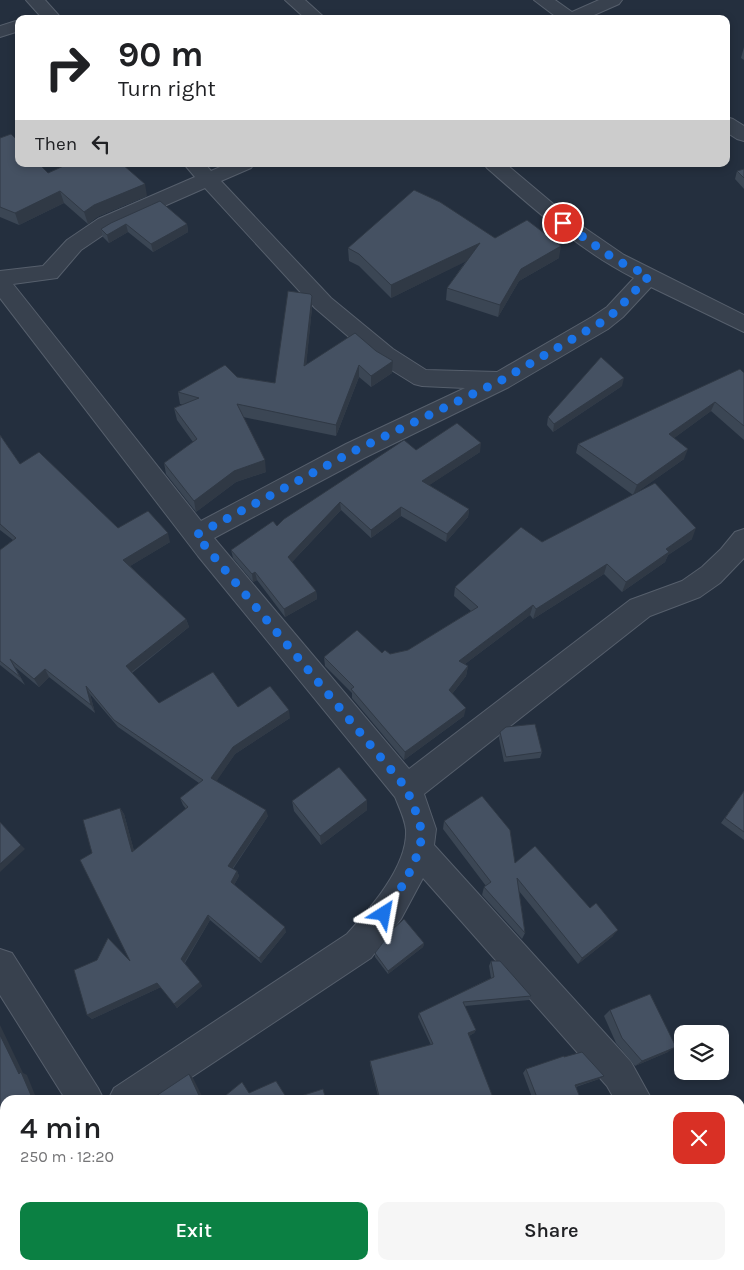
<!DOCTYPE html>
<meta charset="utf-8">
<style>
body{margin:0;font-family:Karla,sans-serif;background:#f6f6f6;color:#202124;height:100vh;display:flex;flex-direction:column;font-size:19px;white-space:nowrap}
*{box-sizing:border-box;margin:0}
p{font-size:16px;color:#757577}
.icon{flex:none;width:28px;height:28px;fill:none;stroke:currentColor;stroke-width:2;stroke-linecap:round;stroke-linejoin:round}
.map{position:relative;flex:1;overflow:hidden}
.side{position:absolute;left:0px;top:1095px;width:745px;height:175px;display:flex;flex-direction:column;background:#fff;border-radius:15px 15px 0 0;box-shadow:0 2px 8px #0003}
.side>*{flex:none}
.guide{position:absolute;left:15px;top:15px;width:715px;height:152px;border-radius:10px;box-shadow:0 2px 8px #0003;background:#fff;color:#202124;overflow:hidden}
.buttons{position:absolute;left:674px;top:1025px;display:grid;gap:10px}
.buttons a{display:grid;place-items:center;width:55px;height:55px;border-radius:10px;background:#fff;box-shadow:0 2px 8px #0003;font-size:25px}
.pin{position:absolute;display:grid;place-items:center;width:42px;height:42px;color:#fff;margin:-21px;border:2px solid #fff;border-radius:50%;box-shadow:0 1px 5px #0007}
.me{position:absolute;width:55px;margin:-28px;rotate:34deg;stroke-linejoin:round;filter:drop-shadow(0 0 4px #0008)}
.turn{display:flex;align-items:center;gap:18px;height:105px;padding:0 20px;font-size:22px}
.turn .icon{width:65px;height:65px;stroke-width:2.5}
.turn b{display:block;font-size:35px;line-height:42px}
.then{display:flex;align-items:center;height:48px;padding:0 20px;background:#0003;gap:10px;font-size:19px}
.round{display:grid;place-items:center;flex:none;width:52px;height:52px;border-radius:10px;background:#f6f6f6}
.overview{display:flex;align-items:center;justify-content:space-between;height:85px;padding:0 20px}
h1{font-size:30px;font-weight:600;line-height:38px}
.button{display:flex;gap:10px;margin-top:auto;padding:10px 20px}
.button a{flex:1;height:58px;border-radius:10px;background:#0b8043;color:#fff;font-size:20px;font-weight:600;line-height:58px;text-align:center}
.button a+a{background:#f6f6f6;color:#202124}
.map>svg:first-child{display:block}
.lines{fill:none;stroke-linecap:round;stroke-linejoin:round}
.minor-casing{stroke:#565f6c;stroke-width:2}
.minor{fill:#38414e;fill-rule:evenodd}
.wall{fill:#3b4654}
.shaded-wall{fill:#303945}
.building{fill:#455162;stroke:#303945}
.route{stroke:#1a73e8;stroke-width:9;stroke-dasharray:0 16.2}
</style>
<div class="map">
<svg width="744" height="1270" viewBox="0 0 744 1270">
<rect width="100%" height="100%" fill="#242f3e"/>
<g class="lines">
<!-- minor casing -->
<g class="minor-casing">
<g id="minor">
<path d="M26,0H45L62,19H43Z"/>
<path d="M285,0H305L326,19H306Z"/>
<path d="M534,0H555L572,12L599,0H622L619,4L585,19H559Z"/>
<path d="M19,20V31L0,37V26Z"/>
<path d="M726,117L733,119L744,126V141L737,139L726,132Z"/>
<path d="M184,164H205L211,171L227,164H254L251,168L221,181L331,298L393,349L426,370L497,372L592,317L607,307L634,278C579,250 534,209 487,168L484,164H506L570,218L624,255L744,315V332L651,287L623,317L608,329L509,387L364,458L214,538L409,769L630,600L682,581L702,567L721,549L735,532L744,529V558L720,583L700,597L650,616L424,794L436,829L434,845L631,1062L652,1100H615L607,1086L423,878L401,919L371,958L157,1100H108L114,1088L347,934C370,909 408,866 406,830C405,819 399,807 395,797L198,556L0,298V271L43,266L67,240L98,219L195,177ZM205,188L315,308L377,361L414,384L422,386L465,388L346,444L201,521L13,284L57,278L81,250L112,229Z"/>
<path d="M0,949L12,953L98,1088L104,1100H66L0,995Z"/>
<path d="M5,1182V1221L0,1223V1184Z"/>
<path d="M740,1241L744,1243V1270H725L723,1265H740Z"/>
<path d="M160,1265H199L201,1270H162Z"/>
</g>
</g>
<!-- minor -->
<use href="#minor" class="minor"/>
</g>
<!-- wall -->
<g class="wall">
<path d="M744,47V60L741,58Z"/>
<path d="M0,138L48,173L147,196L97,217L88,224L64,203L19,225L0,217Z"/>
<path d="M744,169V189L735,179L737,171Z"/>
<path d="M111,223L187,224L188,232L153,252L128,232L109,243L103,237L101,229Z"/>
<path d="M495,238L559,258L519,281L498,317L446,300L447,288L466,261L391,298L359,266L349,261L348,248Z"/>
<path d="M312,308L306,364L376,351L393,361L392,373L371,387L359,377L336,436L243,417L266,472L236,482L196,512L166,474L164,463L193,442L177,420L174,408L183,404H180L178,392L237,377L275,383Z"/>
<path d="M744,373V440L711,411L674,438L684,459L634,494L692,539L668,555L665,562L622,592L604,574L533,619L530,615L465,664L468,666L466,676L452,694L464,716L404,760L352,698V693L325,666L324,657L382,653L390,654L408,650L471,611L454,596L455,587L633,495L576,453L578,444Z"/>
<path d="M622,386L553,432L547,425L548,417Z"/>
<path d="M0,435L20,464L118,528L170,542L130,566L186,619L189,627L132,673L159,703L238,707L290,718L235,754L216,781L268,816L233,869L237,871L239,876L234,885L286,932L261,963L210,920L185,963L202,986L177,1008L161,987L92,1019L87,1015L130,961L92,853L120,808L124,814L134,851L186,809L183,805L180,798L199,783L118,727L90,694L95,713L49,677L39,687L15,667L25,685L0,665V550L13,540L0,530Z"/>
<path d="M416,450L480,452L429,485L469,509L468,517L446,542L401,516L371,538L341,510L292,562L316,591L317,599L285,617L257,580L253,582L233,558L231,550L277,526Z"/>
<path d="M500,732L542,752L540,758L504,762L499,738Z"/>
<path d="M744,791V840L721,823Z"/>
<path d="M292,801L367,810L321,845L294,811Z"/>
<path d="M444,821L515,863L613,936L578,964L519,891L525,933L522,939L482,895L484,887L486,886L443,829Z"/>
<path d="M424,943L423,947L388,974L375,957V953Z"/>
<path d="M491,961L531,996L529,1000L465,1006L476,1030L474,1033L469,1036L493,1100H379L370,1064V1061L431,1045L418,1017L419,1013L491,978L489,966Z"/>
<path d="M610,1010L668,1052L635,1066L616,1043L604,1016Z"/>
<path d="M564,1057L599,1079L576,1087L581,1100H533L523,1073L526,1069Z"/>
<path d="M744,1101V1149L741,1150L740,1148V1103Z"/>
<path d="M472,1265H534L528,1270H475Z"/>
<path d="M576,1265H630L632,1270H577Z"/>
</g>
<!-- shaded-wall -->
<g class="shaded-wall">
<path d="M145,184L147,196L97,217L88,224L84,212L94,205Z"/>
<path d="M60,191L64,203L19,225L15,213Z"/>
<path d="M126,224L128,232L109,243L107,235Z"/>
<path d="M187,224L188,232L153,252L151,244Z"/>
<path d="M480,243L479,255L391,298V285Z"/>
<path d="M561,246L559,258L519,281L498,317L500,305L521,269Z"/>
<path d="M312,296V308L305,378L304,366Z"/>
<path d="M393,361L392,373L371,387V376Z"/>
<path d="M359,365V377L336,436V425Z"/>
<path d="M624,378L622,386L553,432L554,424Z"/>
<path d="M715,402L711,411L666,444L669,434Z"/>
<path d="M481,443L480,452L422,490V481Z"/>
<path d="M688,449L684,459L633,495L637,485Z"/>
<path d="M265,460L266,472L236,482L196,512L194,501L234,471Z"/>
<path d="M340,502L341,510L289,565L288,557Z"/>
<path d="M401,507V516L371,538V530Z"/>
<path d="M469,509L468,517L446,542L447,534Z"/>
<path d="M696,528L692,539L668,555L665,562L622,592L626,582L666,549Z"/>
<path d="M168,533L170,542L127,568L123,560Z"/>
<path d="M607,564L604,574L533,619L536,609Z"/>
<path d="M255,572L257,580L253,582L252,574Z"/>
<path d="M316,591L317,599L285,617L284,609Z"/>
<path d="M533,605L530,615L457,670L459,661Z"/>
<path d="M186,619L189,627L129,674L126,666Z"/>
<path d="M10,659L15,667L25,685L20,677Z"/>
<path d="M468,666L466,676L448,699L449,690Z"/>
<path d="M45,669L49,677L39,687L34,679Z"/>
<path d="M86,686L90,694L95,713L91,705Z"/>
<path d="M466,708L464,716L404,760L405,752Z"/>
<path d="M289,710L290,718L235,754L214,785L211,778L233,747Z"/>
<path d="M367,800V810L321,845L320,836Z"/>
<path d="M120,808L124,814L136,858L132,852Z"/>
<path d="M266,810L268,816L230,872L228,866Z"/>
<path d="M21,845L25,849L0,872V864Z"/>
<path d="M237,871L239,876L233,887L231,882Z"/>
<path d="M208,915L210,920L184,963L181,959Z"/>
<path d="M285,927L286,932L261,963L259,958Z"/>
<path d="M618,930L613,936L578,964L582,958Z"/>
<path d="M424,943L423,947L388,974V971Z"/>
<path d="M200,982L202,986L177,1008L174,1004Z"/>
<path d="M157,983L161,987L92,1019L87,1015Z"/>
<path d="M0,1025L23,1073L27,1075L37,1100H33L19,1074L0,1035Z"/>
<path d="M476,1030L474,1033L467,1037L468,1033Z"/>
<path d="M676,1047L668,1052L635,1066L642,1061Z"/>
<path d="M189,1074L193,1078L204,1100H201Z"/>
<path d="M604,1076L599,1079L571,1088L575,1085Z"/>
<path d="M5,1134V1139L0,1142V1137Z"/>
<path d="M19,1265H24L27,1270H22Z"/>
<path d="M123,1265H127L128,1270H125Z"/>
<path d="M228,1265H231L223,1270H220Z"/>
</g>
<!-- building -->
<g class="building">
<path d="M11,134L19,142V164H39L48,173L68,164H122L145,184L94,205L84,212L60,191L15,213L0,207V138Z"/>
<path d="M744,169V178L737,171Z"/>
<path d="M414,190L440,202L495,238L527,220L561,246L521,269L500,305L447,288L480,243L391,285L359,254L348,248Z"/>
<path d="M160,201L187,224L151,244L126,224L107,235L101,229L111,223Z"/>
<path d="M288,291L310,294L312,296L304,366L355,333L376,351L393,361L371,376L359,365L336,425L237,404L265,460L234,471L194,501L164,463L197,439L174,408L199,398L178,392L225,365L237,377L275,383Z"/>
<path d="M601,357L624,378L554,424L548,417Z"/>
<path d="M740,369L744,373V426L715,402L669,434L688,449L637,485L578,444Z"/>
<path d="M457,423L481,443L422,481L469,509L447,534L401,507L371,530L340,502L288,557L316,591L284,609L255,572L252,574L231,550L273,521L277,526L284,519L404,440L416,450Z"/>
<path d="M0,435L20,464L39,452L118,528L148,511L168,533L123,560L186,619L126,666L159,703L213,672L238,707L270,686L289,710L233,747L211,778L266,810L228,866L237,871L231,882L285,927L259,958L208,915L181,959L200,982L174,1004L157,983L87,1015L74,970L97,960L108,938L130,961L80,860L92,853L83,820L120,808L132,852L188,807L180,798L203,780L114,720L86,686L91,705L45,669L34,679L10,659L20,677L0,661V550L16,538L0,524Z"/>
<path d="M655,483L696,528L666,549L669,552L626,582L607,564L536,609L533,605L459,661L468,666L449,690L466,708L405,752L351,689L354,687L324,657L357,630L382,653L385,650L390,654L408,650L478,607L455,587L521,527L542,542Z"/>
<path d="M535,724L542,752L506,757L500,732L506,727Z"/>
<path d="M339,767L367,800L320,836L292,801Z"/>
<path d="M744,791V832L725,818Z"/>
<path d="M482,796L510,830L515,863L535,846L590,908L596,903L618,930L582,958L517,878L525,933L484,887L491,882L444,821Z"/>
<path d="M0,822L21,845L0,864Z"/>
<path d="M404,919L424,943L388,971L375,953L394,928Z"/>
<path d="M491,961H500L531,996L463,1002L476,1030L468,1033L494,1100H380L370,1061L433,1044L419,1013L494,977Z"/>
<path d="M650,994L676,1047L642,1061L622,1038L610,1010Z"/>
<path d="M0,1035L19,1074L21,1072L33,1100H5V1134L0,1137Z"/>
<path d="M582,1052L604,1076L575,1085L581,1100H538L526,1069L564,1056V1057Z"/>
<path d="M189,1074L201,1100H143L145,1098H153Z"/>
<path d="M276,1081L288,1100L323,1089L326,1100H220L242,1082L249,1093Z"/>
<path d="M744,1102V1145L740,1138V1104Z"/>
<path d="M5,1238V1265H19L22,1270H0V1241Z"/>
<path d="M113,1265H123L125,1270H106Z"/>
<path d="M205,1265H228L220,1270H207Z"/>
<path d="M276,1265H320L313,1270H274Z"/>
<path d="M474,1265H534L528,1270H477Z"/>
<path d="M580,1265H630L632,1270H582Z"/>
</g>
<g class="lines">
<!-- route -->
<path class="route" d="M384,914C397,896 425,852 421,830C419,816 411,802 407,789L196,535L354,451L500,381L600,323L615,312L649,276L616,260L563,223"/>
</g>
</svg>
<div class="buttons">
<a><svg class="icon" aria-label="layers" viewBox="0 0 24 24"><path d="M12 4l9 5-9 5-9-5zM3 14l9 5 9-5"/></svg></a>
</div>
<div class="pin" style="left:563px;top:223px;background:#d93025"><svg class="icon" aria-label="arrive" viewBox="0 0 24 24"><path d="M6 21V4h12l-3 4 3 4H6"/></svg></div>
<svg class="me" style="left:384px;top:914px" viewBox="-20 -20 40 40"><path d="M0-17L14 15 0 8-14 15z" fill="#1a73e8" stroke="#fff" stroke-width="4"/></svg>
<div class="guide">
<div class="turn"><svg class="icon" aria-label="right" viewBox="0 0 24 24"><path d="M7 20v-9h11M14 6l5 5-5 5"/></svg><div><b>90 m</b>Turn right</div></div>
<div class="then">Then<svg class="icon" aria-label="left" viewBox="0 0 24 24"><path d="M17 20v-9H6M10 6l-5 5 5 5"/></svg></div>
</div>
<section class="side">
<div class="overview"><div><h1>4 min</h1><p>250 m · 12:20</p></div><a class="round" style="background:#d93025;color:#fff"><svg class="icon" aria-label="close" viewBox="0 0 24 24"><path d="M6 6l12 12M18 6L6 18"/></svg></a></div>
<div class="button"><a>Exit</a><a>Share</a></div>
</section>
</div>
